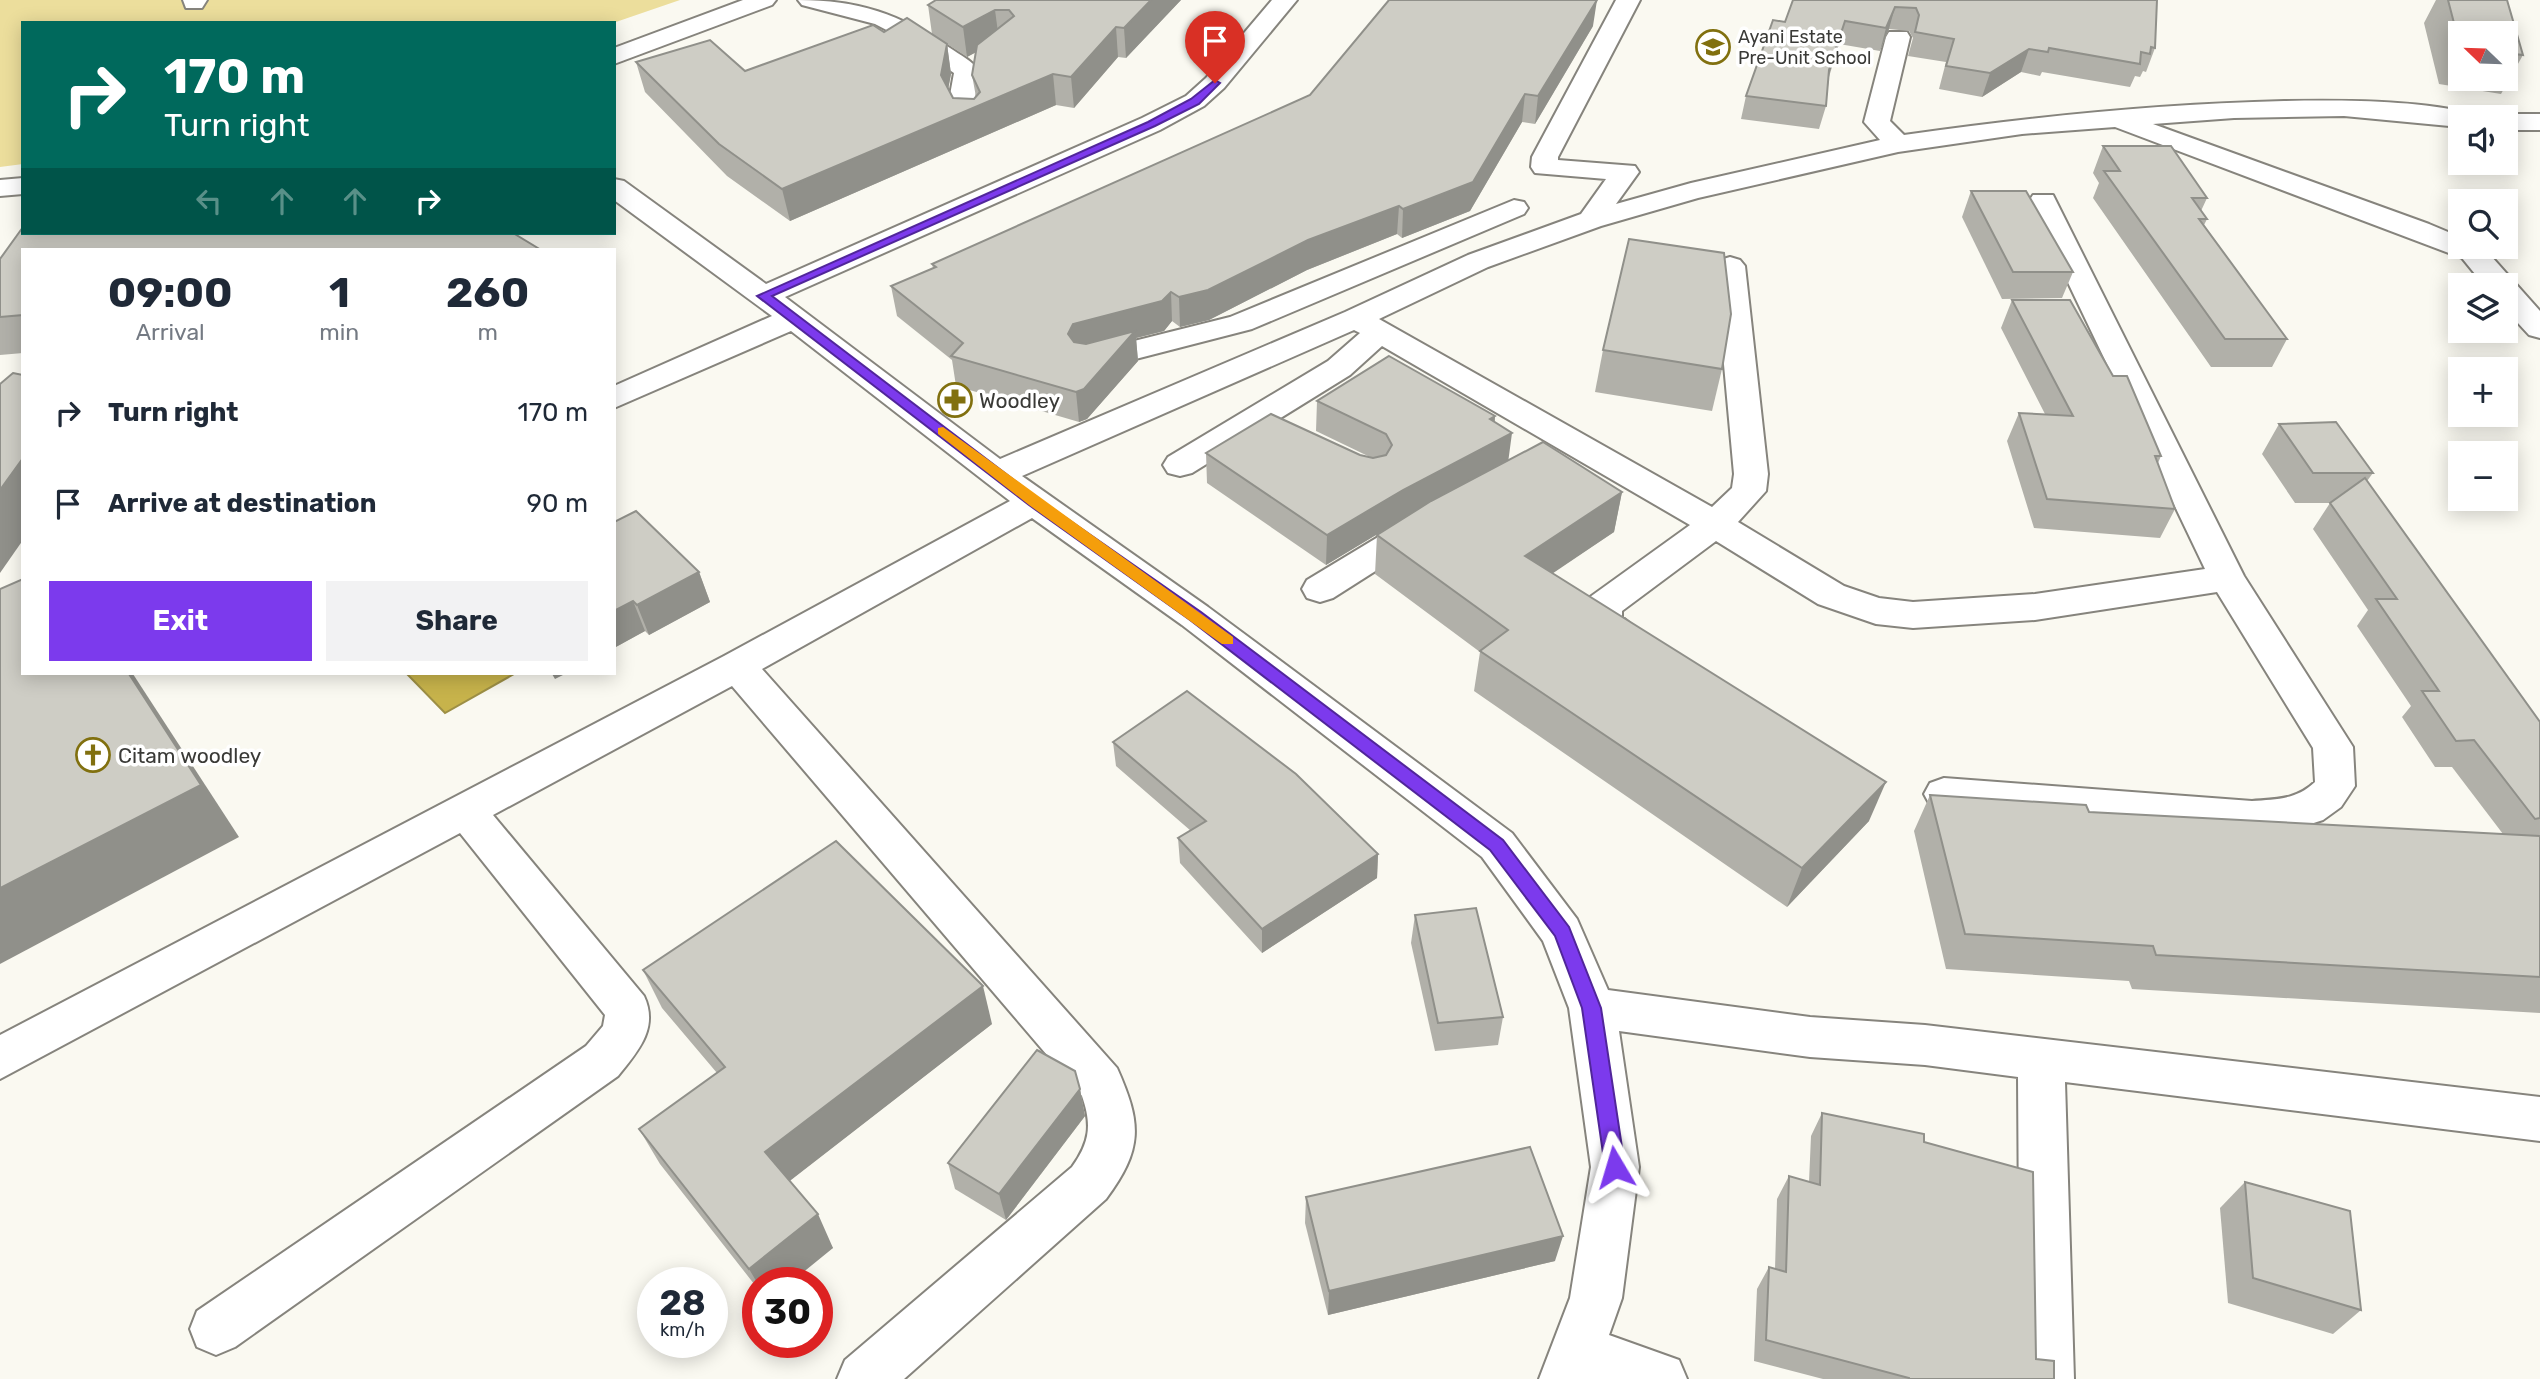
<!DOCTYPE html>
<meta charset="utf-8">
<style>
body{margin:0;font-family:Rubik,sans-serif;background:#f2f2f3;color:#1f2937;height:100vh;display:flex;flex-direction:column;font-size:26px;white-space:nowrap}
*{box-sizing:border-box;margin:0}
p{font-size:23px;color:#747a83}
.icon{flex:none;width:38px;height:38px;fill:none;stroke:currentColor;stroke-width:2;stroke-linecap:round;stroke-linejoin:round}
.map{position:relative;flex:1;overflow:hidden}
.panel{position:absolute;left:21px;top:248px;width:595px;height:427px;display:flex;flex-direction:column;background:#fff;border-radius:0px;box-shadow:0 4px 18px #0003}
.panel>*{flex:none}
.hud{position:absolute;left:21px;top:21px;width:595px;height:214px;border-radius:0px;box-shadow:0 4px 18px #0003;background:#00695c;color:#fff;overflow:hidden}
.needle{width:46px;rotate:293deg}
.controls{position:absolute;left:2448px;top:21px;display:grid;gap:14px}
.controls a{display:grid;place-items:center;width:70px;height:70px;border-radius:0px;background:#fff;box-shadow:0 4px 18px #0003;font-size:35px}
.speed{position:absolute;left:637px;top:1267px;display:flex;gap:14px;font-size:35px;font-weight:700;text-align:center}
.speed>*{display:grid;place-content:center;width:91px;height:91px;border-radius:50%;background:#fff;box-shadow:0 4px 18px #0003;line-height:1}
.speed small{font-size:18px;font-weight:400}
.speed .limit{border:10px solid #d22;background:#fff;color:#111}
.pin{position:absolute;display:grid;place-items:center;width:60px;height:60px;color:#fff;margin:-72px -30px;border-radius:50% 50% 50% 0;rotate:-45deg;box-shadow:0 0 7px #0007}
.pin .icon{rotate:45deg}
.me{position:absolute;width:77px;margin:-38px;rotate:353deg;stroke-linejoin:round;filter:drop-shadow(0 0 5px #0008)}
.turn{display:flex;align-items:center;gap:24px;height:147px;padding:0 28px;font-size:32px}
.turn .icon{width:91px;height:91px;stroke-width:2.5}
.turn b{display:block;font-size:49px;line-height:60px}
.lanes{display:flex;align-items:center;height:66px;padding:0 28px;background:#0003;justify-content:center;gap:35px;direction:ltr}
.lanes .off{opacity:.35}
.eta{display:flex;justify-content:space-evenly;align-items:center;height:119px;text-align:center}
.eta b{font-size:42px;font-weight:700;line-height:49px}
.cta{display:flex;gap:14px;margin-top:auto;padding:14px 28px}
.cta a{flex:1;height:80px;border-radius:0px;background:#7c3aed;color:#fff;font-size:28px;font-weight:700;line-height:80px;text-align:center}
.cta a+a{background:#f2f2f3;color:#1f2937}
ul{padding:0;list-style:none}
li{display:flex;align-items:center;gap:21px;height:91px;padding:0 28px}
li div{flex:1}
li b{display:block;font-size:26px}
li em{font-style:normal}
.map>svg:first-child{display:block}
.green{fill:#ecde9c}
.water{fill:#c7b34b;stroke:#9d8f45;stroke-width:2}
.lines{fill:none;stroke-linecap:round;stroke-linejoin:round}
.minor-casing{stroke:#86847d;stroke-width:4}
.minor{fill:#fff;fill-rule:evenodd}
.wall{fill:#b1b0a9;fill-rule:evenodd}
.shaded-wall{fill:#90908a}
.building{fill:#cecdc5;stroke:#90908a;stroke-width:2}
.route{fill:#7c3aed;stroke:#51269a;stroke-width:2}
.slow{fill:#f59e0b}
.labels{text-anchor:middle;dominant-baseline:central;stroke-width:7;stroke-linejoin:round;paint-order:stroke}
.far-poi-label{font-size:18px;fill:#3a3a37;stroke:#fff;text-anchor:start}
.poi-label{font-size:21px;fill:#3a3a37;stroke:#fff;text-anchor:start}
</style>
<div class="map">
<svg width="2540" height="1379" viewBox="0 0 2540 1379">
<rect width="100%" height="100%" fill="#faf9f1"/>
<!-- green -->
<path class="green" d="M0,0H680L613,23H23V164L0,167Z"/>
<!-- water -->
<path class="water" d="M407,674H514L445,713Z"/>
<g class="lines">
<!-- minor casing -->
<g class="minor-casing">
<g id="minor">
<path d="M183,0H207L202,8H186Z"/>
<path d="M743,0H776L772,5L614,64V48Z"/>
<path d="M798,0C859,0 899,14 950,48C960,55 973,61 979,71L974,106L982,122L978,128H960L948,106L954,73L902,38L875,24L802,5Z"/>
<path d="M1272,0H1297L1224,88L1204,106L1160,130L785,297L1000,459L1345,312L1468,255L1581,214L1606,179L1535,173L1531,167L1532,157L1616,0H1640L1558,157V160L1635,166L1639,172L1616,204L1691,183L1880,140L1864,122L1886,37L1889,32H1907L1910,37L1890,121L1904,135C2030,117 2157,104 2284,101C2341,100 2414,100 2469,113L2472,117H2460V127L2344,116L2234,118L2153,124L2429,224L2460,237V247H2483L2540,311V338L2529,335L2506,310V285H2484L2462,258L2115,127L2022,134L1898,152L1698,198L1601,226L1488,267L1379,319L1712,507L1732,488L1734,474L1715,266L1720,260L1730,257L1740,260L1745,266L1768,474L1766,491L1738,522L1844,586L1879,598L1913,602L2035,594L2205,569L2029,201L2033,195H2053L2244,576L2353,747L2355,786L2341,807L2323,820L2298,828L2252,833L1944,810L1930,805L1924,794L1930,783L1944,778L2252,801C2276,799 2296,800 2315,782L2313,748L2217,592L2035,620L1913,628L1876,624L1818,604L1716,541L1622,611V617L1644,635L1650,644L1644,653C1615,662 1572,628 1590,597L1690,525L1382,346L1350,375L1192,473L1180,476L1168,473L1163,465L1168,457L1328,361L1360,333L1354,330L1022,476L1208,607L1512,833L1577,919L1608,990L1810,1017L1925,1025L2540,1097V1141L2065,1082L2074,1379H2020L2018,1077L1925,1065L1810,1057L1619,1031L1639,1167L1622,1298L1609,1335L1679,1360L1687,1379H1539L1570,1298L1591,1167L1569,1008L1543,941L1482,857L1182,625L1032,518L762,669L1117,1068C1142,1124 1143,1149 1106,1199L904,1379H837L845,1360L1072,1167C1090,1142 1092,1125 1082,1096L732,686L493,815L644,996C659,1028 638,1051 618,1076L235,1347L216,1355L197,1347L190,1329L197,1311L586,1046L603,1026L605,1015L460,833L0,1079V1035L724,656L1010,501L791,331L614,408V386L772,316L614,200V179L624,181L766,284L1142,118L1186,96L1206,78Z"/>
<path d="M2506,114H2540V130H2506V117H2496Z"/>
<path d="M23,178V194L0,196V180Z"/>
<path d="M1514,200L1524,202L1528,208L1524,214L1252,329L1089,371L1078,369L1073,362L1078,355L1230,317Z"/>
<path d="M1420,515L1432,519L1437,527L1432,535L1333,598L1320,602L1307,598L1302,589L1307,580L1408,519Z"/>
</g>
</g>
<!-- minor -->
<use href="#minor" class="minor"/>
</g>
<!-- wall -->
<g class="wall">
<path d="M1181,0L1126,58L1118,57L1074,108L1056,105L790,221L727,176L645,92L636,62L745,71L884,32L932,34L928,5ZM947,44L967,57L976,52L972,75L976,97L974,99L953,98L948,89L951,74Z"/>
<path d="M1793,0H2157L2155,48L2146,72L2143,71L2140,77L2135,76L2130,87L2042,72L2040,76L2021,72L1982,97L1939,89L1946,62L1908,56L1913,38L1909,31L1889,29L1880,51L1839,44L1829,77L1826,106L1819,129L1741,119L1746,96L1785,22Z"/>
<path d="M2436,0H2507L2523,55L2501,94L2439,84L2424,23ZM2460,33H2506V79H2460Z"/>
<path d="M1593,26L1535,124L1522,122L1470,211L1402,238L1397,234L1307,270L1209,320L1180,327L1172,321L1164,331L1136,338L1138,361L1087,419L1079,422L956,386L952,360L897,316L891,286L933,268L932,264Z"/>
<path d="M2103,146L2207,198L2201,211L2207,219L2204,225L2287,339L2272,367H2211L2093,198L2099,183L2093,173Z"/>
<path d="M1971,191L2073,272L2062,298L2002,299L1962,217Z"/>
<path d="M23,250V353L0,355V259Z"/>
<path d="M2012,300L2113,376L2161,456L2158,463L2175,509L2160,538L2034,528L2007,441L2019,413L2045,414L2001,328Z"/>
<path d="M1603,350L1722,369L1712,411L1595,392Z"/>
<path d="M1317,401L1495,416V422L1508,460L1622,492L1614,532L1552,573L1869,821L1787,907L1474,691L1480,652L1375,574L1377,535L1402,519L1326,565L1207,483L1206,453L1370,457L1316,431Z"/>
<path d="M2279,424L2373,473L2367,481L2540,722V1013L2132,989L2129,981L1946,969L1914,831L1930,795L2089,812L2503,834L2452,767H2435L2402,717L2411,706L2357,626L2368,610L2313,529L2330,503H2295L2262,454Z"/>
<path d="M614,522L699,572L710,602L649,635L645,631L614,648Z"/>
<path d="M1113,742L1378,854L1377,878L1262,953L1180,863L1178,838L1191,831L1116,766Z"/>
<path d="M1415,915L1503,1017L1498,1045L1435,1051L1411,943Z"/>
<path d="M643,970L992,1024L789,1181L833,1248L758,1283V1289L660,1164L639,1129L717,1073L662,1008Z"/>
<path d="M1080,1089L1085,1116L1006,1220L955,1189L948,1163Z"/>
<path d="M1822,1113L1924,1142L2036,1359L2054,1379H1823L1754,1361L1757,1289L1769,1267L1775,1269L1777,1199L1789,1176L1809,1182L1811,1136Z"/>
<path d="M2245,1182L2361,1310L2333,1334L2228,1303L2220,1208Z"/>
<path d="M1306,1197L1555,1261L1328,1315L1305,1223Z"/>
</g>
<!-- shaded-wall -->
<g class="shaded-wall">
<path d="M1151,0H1181L1126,58L1124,28Z"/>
<path d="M1597,0L1593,26L1535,124L1538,96Z"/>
<path d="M1895,7L1889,29L1880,51L1886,28Z"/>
<path d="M995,10L999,40L967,57L963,27Z"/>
<path d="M1845,21L1839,44L1823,93L1829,70Z"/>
<path d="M1116,27L1118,57L1074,108L1071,77Z"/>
<path d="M947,44L951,74L945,106L941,75Z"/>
<path d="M2029,49L2021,72L1982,97L1990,73Z"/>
<path d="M1053,74L1056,105L790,221L782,189Z"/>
<path d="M1525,94L1522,122L1470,211L1402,238L1403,209Z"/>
<path d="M1399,206L1397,234L1307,270L1209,320L1180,327L1179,297L1308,240Z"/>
<path d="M1171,292L1172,321L1164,331L1136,338L1138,361L1087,419L1079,422L1076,392V353L1068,334L1073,324Z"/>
<path d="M1495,416L1492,443L1512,433L1508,463L1401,520L1326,565L1327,535Z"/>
<path d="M23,458V540L0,573V490Z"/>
<path d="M1622,492L1614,532L1519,596L1525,556Z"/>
<path d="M699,572L710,602L649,635L637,605Z"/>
<path d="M633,601L645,631L614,648V611Z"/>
<path d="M129,674H133L239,837L0,964V888Z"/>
<path d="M552,674H565L555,679Z"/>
<path d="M1886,782L1869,821L1787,907L1802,868Z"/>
<path d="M1378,854L1377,878L1262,953V929Z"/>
<path d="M983,986L992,1024L782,1187L765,1152Z"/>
<path d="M1080,1089L1085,1116L1006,1220L999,1194Z"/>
<path d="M818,1214L833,1248L790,1283H758V1284L749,1269Z"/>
<path d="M1563,1236L1555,1261L1328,1315L1329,1291Z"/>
</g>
<!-- building -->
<g class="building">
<path d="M936,0H1151L1124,28L1116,27L1071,77L1053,74L782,189L719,144L636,62L710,40L745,71L873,25L884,32L907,18L947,44L941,75L953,98L974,99L980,92L972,75L977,45L1014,16L1009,10H995L963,27L928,5Z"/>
<path d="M1389,0H1597L1538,96L1525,94L1473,182L1403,209L1399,206L1308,240L1208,290L1179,297L1171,292L1162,301L1073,324L1068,334L1074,342L1086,344L1135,331L1084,389L1076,392L951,356L963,343L891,286L936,267L932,264L1310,95Z"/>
<path d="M1793,0H2157L2155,48L2151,47L2150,54L2141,52L2140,64L2049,48L2048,52L2029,49L1990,73L1946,66L1954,39L1915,32L1919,15L1916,8L1895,7L1886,28L1845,21L1829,70L1826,106L1746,96L1773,20L1785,22Z"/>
<path d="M2448,0H2507L2523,55L2506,53V33H2460V46Z"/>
<path d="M2103,146H2171L2207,198H2192L2207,219H2199L2287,339H2225L2104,171H2120Z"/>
<path d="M1971,191H2026L2073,272H2013Z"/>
<path d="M23,227V233H513L541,250H23V315L0,317V259Z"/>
<path d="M1629,239L1724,253L1731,314L1722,369L1603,350Z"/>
<path d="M2012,300H2070L2113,376H2127L2161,456H2155L2175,509L2047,499L2019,413L2073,416Z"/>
<path d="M1389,356L1495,416L1490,419L1512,433L1403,490L1327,535L1206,453L1271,414L1360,455L1373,458L1386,455L1392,445L1386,434L1317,401Z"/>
<path d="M13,373L23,375V458L0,490V384Z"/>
<path d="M2336,422L2373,473H2313L2279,424Z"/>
<path d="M1543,442L1622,492L1525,556L1886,782L1802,868L1480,651L1508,630L1377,535L1431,501Z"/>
<path d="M2365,478L2540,722V818L2535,819L2474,740L2456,741L2422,691H2439L2376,599H2397L2330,503Z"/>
<path d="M636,511L699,572L637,605L633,601L614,611V522Z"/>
<path d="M23,579V674H129L201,785L0,888V589Z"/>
<path d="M1187,691L1296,774L1378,854L1262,929L1178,838L1206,821L1113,742Z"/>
<path d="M1930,795L2086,805L2089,812L2540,836V977L2156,955L2153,946L1965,934Z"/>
<path d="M836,841L983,986L765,1152L818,1214L749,1269L639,1129L725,1067L643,970Z"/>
<path d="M1476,908L1503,1017L1438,1023L1415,915Z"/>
<path d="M1037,1050L1075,1071L1080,1089L999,1194L948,1163Z"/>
<path d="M1822,1113L1924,1134V1142L2033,1172L2036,1359L2054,1361V1379H1909V1378L1766,1340L1769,1267L1786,1272L1789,1176L1820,1185Z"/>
<path d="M1530,1147L1563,1236L1329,1291L1306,1197Z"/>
<path d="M2245,1182L2350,1211L2361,1310L2253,1278Z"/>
</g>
<!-- route -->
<path class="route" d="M1215,80L1220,83L1199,104L1155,126L772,296L1039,499L1201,612L1503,840L1569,927L1601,1008L1625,1167L1622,1174L1615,1176L1608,1174L1605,1167L1582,1008L1555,936L1490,850L1190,620L1029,505L757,296L1148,122L1191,99Z"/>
<!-- slow -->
<path class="slow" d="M943,427L1233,637V644H1222L1029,505L938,434V428Z"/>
<!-- icons -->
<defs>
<g id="school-ring" transform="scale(1.75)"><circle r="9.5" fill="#fff" stroke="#81700f" stroke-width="1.5"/><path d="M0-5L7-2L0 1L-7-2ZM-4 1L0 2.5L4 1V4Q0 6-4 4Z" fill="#81700f"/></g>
<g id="pharmacy-ring" transform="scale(1.75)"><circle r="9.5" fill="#fff" stroke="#81700f" stroke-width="1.5"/><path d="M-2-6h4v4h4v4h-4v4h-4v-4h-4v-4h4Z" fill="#81700f"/></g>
<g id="church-ring" transform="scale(1.75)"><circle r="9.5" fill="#fff" stroke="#81700f" stroke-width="1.5"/><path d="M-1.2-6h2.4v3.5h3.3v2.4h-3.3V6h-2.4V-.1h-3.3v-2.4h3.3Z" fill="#81700f"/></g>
</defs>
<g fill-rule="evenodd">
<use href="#school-ring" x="1713" y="47"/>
<use href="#pharmacy-ring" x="955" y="400"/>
<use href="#church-ring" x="93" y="755"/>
</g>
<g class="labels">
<!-- far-poi labels -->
<g class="far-poi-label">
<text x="1738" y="37">Ayani Estate<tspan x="1738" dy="21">Pre-Unit School</tspan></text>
</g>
<!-- poi labels -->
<g class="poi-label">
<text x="979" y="400">Woodley</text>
<text x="118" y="755">Citam woodley</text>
</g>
</g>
</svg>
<div class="controls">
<a><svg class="needle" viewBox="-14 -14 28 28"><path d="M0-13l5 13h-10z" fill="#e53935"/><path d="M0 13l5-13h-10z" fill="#747a83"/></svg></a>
<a><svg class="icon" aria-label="sound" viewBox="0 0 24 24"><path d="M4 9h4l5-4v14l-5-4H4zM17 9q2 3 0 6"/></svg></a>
<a><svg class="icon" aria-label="search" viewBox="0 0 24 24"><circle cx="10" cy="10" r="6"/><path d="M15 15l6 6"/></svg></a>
<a><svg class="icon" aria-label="layers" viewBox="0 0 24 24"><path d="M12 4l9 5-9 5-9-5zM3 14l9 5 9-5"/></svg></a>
<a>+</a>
<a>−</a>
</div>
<div class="speed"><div>28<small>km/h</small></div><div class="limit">30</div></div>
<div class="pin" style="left:1215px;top:83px;background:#d93025"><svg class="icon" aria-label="arrive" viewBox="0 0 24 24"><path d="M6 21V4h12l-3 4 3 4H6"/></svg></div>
<svg class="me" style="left:1615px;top:1167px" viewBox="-20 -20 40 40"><path d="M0-17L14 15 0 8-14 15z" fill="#7c3aed" stroke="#fff" stroke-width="4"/></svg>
<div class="hud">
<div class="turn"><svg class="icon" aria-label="right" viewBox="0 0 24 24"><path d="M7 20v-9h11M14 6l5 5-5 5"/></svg><div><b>170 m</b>Turn right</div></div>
<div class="lanes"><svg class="icon off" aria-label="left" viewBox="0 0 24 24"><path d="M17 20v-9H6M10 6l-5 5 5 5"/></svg><svg class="icon off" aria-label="ahead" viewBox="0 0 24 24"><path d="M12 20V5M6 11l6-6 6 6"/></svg><svg class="icon off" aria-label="ahead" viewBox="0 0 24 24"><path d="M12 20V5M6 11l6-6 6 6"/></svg><svg class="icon" aria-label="right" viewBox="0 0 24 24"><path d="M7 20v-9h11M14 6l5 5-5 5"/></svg></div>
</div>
<section class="panel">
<div class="eta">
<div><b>09:00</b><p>Arrival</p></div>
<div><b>1</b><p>min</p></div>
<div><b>260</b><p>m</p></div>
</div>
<ul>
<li><svg class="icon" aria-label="right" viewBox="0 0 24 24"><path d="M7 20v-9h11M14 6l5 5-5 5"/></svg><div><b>Turn right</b></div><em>170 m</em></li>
<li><svg class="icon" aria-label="arrive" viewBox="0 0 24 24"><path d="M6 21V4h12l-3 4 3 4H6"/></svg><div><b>Arrive at destination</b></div><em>90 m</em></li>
</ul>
<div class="cta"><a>Exit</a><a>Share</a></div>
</section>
</div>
